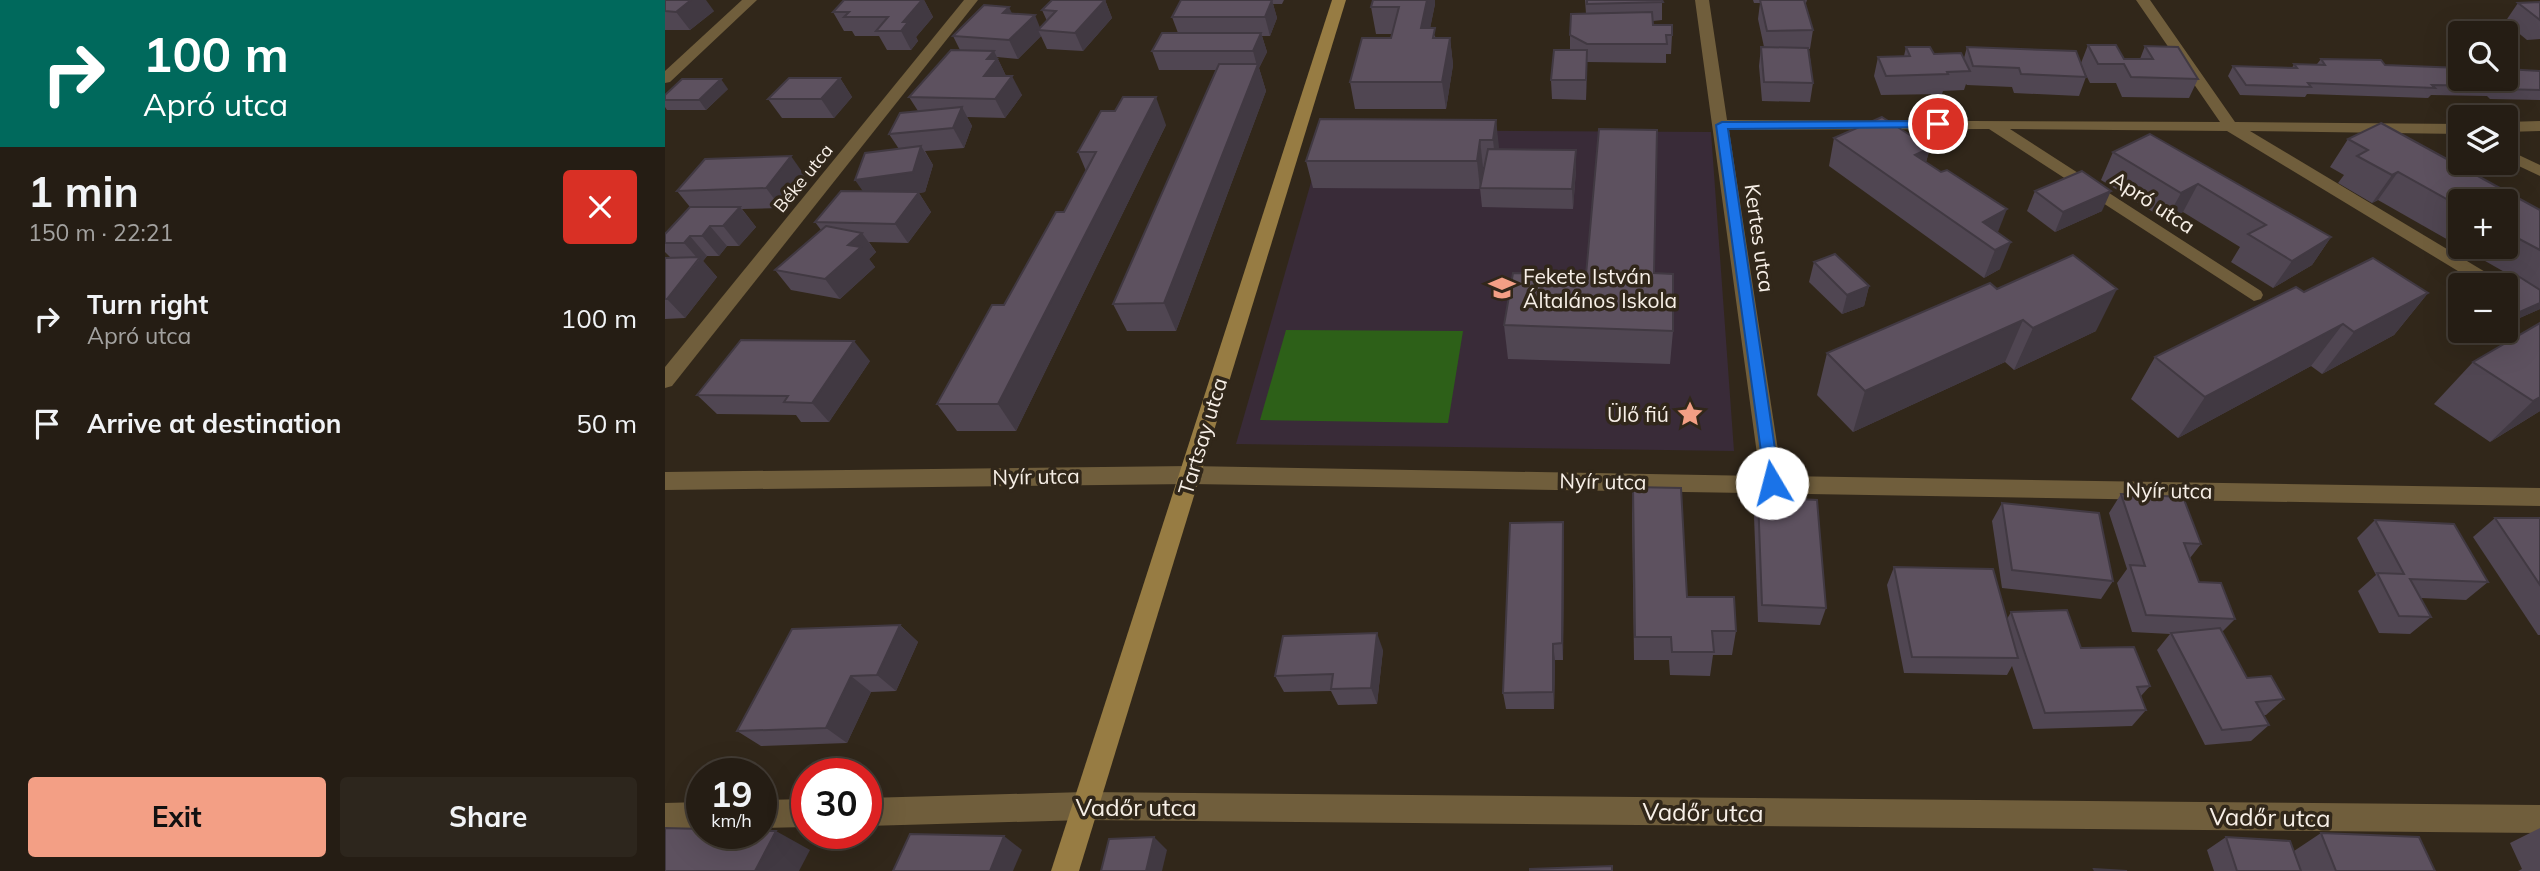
<!DOCTYPE html>
<meta charset="utf-8">
<style>
body{margin:0;font-family:Mulish,sans-serif;background:#2d261d;color:#f1f3f6;height:100vh;display:flex;flex-direction:column;font-size:26px;white-space:nowrap}
*{box-sizing:border-box;margin:0}
p{font-size:23px;color:#a3a2a0}
.icon{flex:none;width:38px;height:38px;fill:none;stroke:currentColor;stroke-width:2;stroke-linecap:round;stroke-linejoin:round}
.map{position:relative;flex:1;overflow:hidden}
.drawer{display:flex;flex-direction:column;background:#251d14;width:665px}
.drawer>*{flex:none}
.guide{background:#00695c;color:#fff;overflow:hidden}
.controls{position:absolute;left:1783px;top:21px;display:grid;gap:14px}
.controls a{display:grid;place-items:center;width:70px;height:70px;border-radius:7px;background:#251d14;box-shadow:0 7px 28px #0002,0 0 0 2px #423b34;font-size:35px}
.speed{position:absolute;left:21px;top:758px;display:flex;gap:14px;font-size:35px;font-weight:700;text-align:center}
.speed>*{display:grid;place-content:center;width:91px;height:91px;border-radius:50%;background:#251d14;box-shadow:0 7px 28px #0002,0 0 0 2px #423b34;line-height:1}
.speed small{font-size:18px;font-weight:400}
.speed .limit{border:10px solid #d22;background:#fff;color:#111}
.pin{position:absolute;display:grid;place-items:center;width:60px;height:60px;color:#fff;margin:-30px;border:4px solid #fff;border-radius:50%;box-shadow:0 2px 7px #0007}
.me{position:absolute;width:77px;margin:-38px;rotate:352deg;stroke-linejoin:round;filter:drop-shadow(0 0 5px #0008)}
.turn{display:flex;align-items:center;gap:24px;height:147px;padding:0 28px;font-size:32px}
.turn .icon{width:91px;height:91px;stroke-width:2.5}
.turn b{display:block;font-size:49px;line-height:60px}
.round{display:grid;place-items:center;flex:none;width:74px;height:74px;border-radius:7px;background:#2d261d}
.overview{display:flex;align-items:center;justify-content:space-between;height:119px;padding:0 28px}
h1{font-size:42px;font-weight:700;line-height:52px}
.primary-button{display:flex;gap:14px;margin-top:auto;padding:14px 28px}
.primary-button a{flex:1;height:80px;border-radius:7px;background:#f39f85;color:#111;font-size:28px;font-weight:700;line-height:80px;text-align:center}
.primary-button a+a{background:#2d261d;color:#f1f3f6}
ul{padding:0;list-style:none}
li{display:flex;align-items:center;gap:21px;height:105px;padding:0 28px}
li div{flex:1}
li b{display:block;font-size:26px}
li em{font-style:normal}
main{display:flex;flex:1;min-height:0}
.map>svg:first-child{display:block}
.education{fill:#392b38}
.green{fill:#2d6018}
.lines{fill:none;stroke-linecap:round;stroke-linejoin:round}
.street{fill:#705e3c;fill-rule:evenodd}
.secondary{fill:#977c43;fill-rule:evenodd}
.wall{fill:#504652;fill-rule:evenodd}
.shaded-wall{fill:#413942}
.building{fill:#5d515f;stroke:#413942;stroke-width:2}
.route{fill:#1a73e8;stroke:#114b97;stroke-width:2}
.labels{text-anchor:middle;dominant-baseline:central;stroke-width:7;stroke-linejoin:round;paint-order:stroke}
.far-street-label{font-size:18px;fill:#f7efe7;stroke:#31271a}
.street-label{font-size:21px;fill:#f7efe7;stroke:#31271a}
.poi-label{font-size:21px;fill:#f7efe7;stroke:#31271a;text-anchor:start}
.near-street-label{font-size:24px;fill:#f7efe7;stroke:#31271a}
</style>
<main>
<section class="drawer">
<div class="guide">
<div class="turn"><svg class="icon" aria-label="right" viewBox="0 0 24 24"><path d="M7 20v-9h11M14 6l5 5-5 5"/></svg><div><b>100 m</b>Apró utca</div></div>
</div>
<div class="overview"><div><h1>1 min</h1><p>150 m · 22:21</p></div><a class="round" style="background:#d93025;color:#fff"><svg class="icon" aria-label="close" viewBox="0 0 24 24"><path d="M6 6l12 12M18 6L6 18"/></svg></a></div>
<ul>
<li><svg class="icon" aria-label="right" viewBox="0 0 24 24"><path d="M7 20v-9h11M14 6l5 5-5 5"/></svg><div><b>Turn right</b><p>Apró utca</p></div><em>100 m</em></li>
<li><svg class="icon" aria-label="arrive" viewBox="0 0 24 24"><path d="M6 21V4h12l-3 4 3 4H6"/></svg><div><b>Arrive at destination</b></div><em>50 m</em></li>
</ul>
<div class="primary-button"><a>Exit</a><a>Share</a></div>
</section>
<div class="map">
<svg width="1875" height="871" viewBox="0 0 1875 871">
<rect width="100%" height="100%" fill="#31271a"/>
<!-- education -->
<path class="education" d="M661,130L1046,132L1069,451L571,444Z"/>
<!-- green -->
<path class="green" d="M621,330L798,331L783,423L595,420Z"/>
<g class="lines">
<!-- street -->
<g class="street">
<path d="M77,0H92L5,82L0,83V71Z"/>
<path d="M299,0H313L7,386L0,388V367Z"/>
<path d="M1030,0H1044L1062,120L1555,122L1471,0H1485L1570,122L1796,124V134L1585,131L1832,279L1835,283L1816,285L1562,131L1345,129L1596,291L1598,295L1596,299L1589,301L1324,129L1064,130L1117,476L1875,488V506L525,484L0,490V472L525,466L1095,476Z"/>
<path d="M1875,121V131L1841,132V122Z"/>
<path d="M1841,149L1875,165V176L1841,160Z"/>
<path d="M420,792L1875,805V833L420,820L201,826V798Z"/>
<path d="M142,799V827L96,828V800Z"/>
<path d="M37,802V830L0,831V803Z"/>
</g>
<!-- secondary -->
<path class="secondary" d="M667,0H681L414,871H386Z"/>
</g>
<!-- wall -->
<g class="wall">
<path d="M0,0L49,11L25,30H0Z"/>
<path d="M179,0H271H259L268,17L251,37L253,41L246,50H222L214,36H190L187,31H179L168,12Z"/>
<path d="M440,0L447,18L418,51L382,49L376,36L353,59L332,57L341,76L357,95L340,118L302,117L307,126L299,148L260,151L268,165L260,192L254,193L266,212L243,243L204,242L211,252L204,259L210,267L175,299L126,290L110,270L156,230L150,222L198,191L234,149L224,134L253,111L244,97L295,50L288,36L347,14L375,28L382,21L377,10Z"/>
<path d="M527,0H619L617,4H608L612,18L605,36H597L602,52L594,68L601,91L511,331H462L448,304L551,70H494L487,51L513,33L507,17Z"/>
<path d="M920,0H997V20L988,21V25L1007,35L1006,54H1001V63L922,62L921,100L887,99L886,80L905,50V35L921,14Z"/>
<path d="M1088,0H1142L1141,3H1140L1148,30L1145,49H1144L1148,83L1145,102L1097,101L1094,66L1096,47H1099L1093,19L1095,3H1089Z"/>
<path d="M1875,2V39L1862,40L1840,22L1853,3Z"/>
<path d="M770,4L765,28L771,38H785L788,65L781,109H690L685,82L726,38L727,34H711L706,7Z"/>
<path d="M1423,45L1459,59H1475L1480,46L1533,79L1524,98L1457,97L1451,83H1425L1418,69L1421,77L1414,96L1349,93L1347,87L1302,85L1301,84L1299,90L1278,91L1277,94L1216,95L1209,76L1213,57L1239,56L1241,47L1269,54L1299,58L1302,47L1416,63Z"/>
<path d="M1656,59L1720,65L1875,71V100L1825,99L1822,96L1766,95L1763,98L1642,94L1640,97L1575,95L1563,76L1568,66L1627,68L1629,64H1652Z"/>
<path d="M175,78L187,97L169,118H117L103,99Z"/>
<path d="M63,89L41,110H2L0,107V95Z"/>
<path d="M831,120L833,149L911,150V170L908,209L817,207L815,188L819,167H818L815,189L648,188L641,161Z"/>
<path d="M501,125L351,431H292L272,404L339,305L399,212L421,171L413,152Z"/>
<path d="M1485,134L1666,237L1647,265L1608,288L1566,262L1575,247L1518,212L1501,220L1436,180L1448,152Z"/>
<path d="M1169,138L1265,148L1261,162L1276,172L1333,233L1335,269L1319,278L1164,166Z"/>
<path d="M1683,139L1875,210V309L1841,324V285L1850,278L1713,200L1707,203L1673,183L1679,175L1665,167ZM1796,201H1841V247H1796Z"/>
<path d="M140,176L116,208L77,209L91,227L74,246H62L54,256H42L38,261L52,277L20,318L0,319V258H6L0,252V234L25,207L12,191Z"/>
<path d="M1370,191L1437,211L1390,232L1362,211Z"/>
<path d="M1149,262L1204,286L1199,306L1177,314L1144,282Z"/>
<path d="M989,273L1008,331L1005,364L843,359L839,325L921,275Z"/>
<path d="M1332,289L1431,331L1349,370L1340,362L1188,432L1152,395L1162,353Z"/>
<path d="M1639,292L1763,293L1729,335L1657,374L1646,366L1513,438L1466,399L1490,357Z"/>
<path d="M1875,323V411L1825,442L1769,404L1808,362Z"/>
<path d="M205,361L164,422H136L131,415L52,414L32,395Z"/>
<path d="M968,487L1022,597L1071,631L1067,655H1048L1045,676L1005,675L1004,660H969L967,514Z"/>
<path d="M1456,494L1536,544L1525,558L1534,582L1570,619L1557,632L1582,678L1619,699L1601,715H1599L1604,725L1586,741L1540,745L1492,650L1505,634L1467,632L1452,583L1462,569L1444,513Z"/>
<path d="M1093,497L1161,608L1155,625L1093,622L1089,516Z"/>
<path d="M1337,503L1448,581L1436,599L1337,588L1327,521Z"/>
<path d="M1830,518H1875V635H1873L1808,537Z"/>
<path d="M1710,520L1823,582L1801,600L1756,598L1766,617L1745,634L1714,633L1693,591L1711,575L1692,538Z"/>
<path d="M899,540L898,660H890L889,709H841L838,693Z"/>
<path d="M1229,567L1342,619L1346,612L1416,648L1485,686L1476,696L1481,710L1467,726L1368,729L1347,666L1342,675L1239,673L1222,585Z"/>
<path d="M235,625L253,642L231,691L206,692L182,743L96,746L72,731Z"/>
<path d="M718,650L712,704L673,705L666,691L619,692L610,676Z"/>
<path d="M1875,828V871H1853L1857,869L1845,843Z"/>
<path d="M1656,833L1770,871H1549L1542,850L1561,837L1629,851Z"/>
</g>
<!-- shaded-wall -->
<g class="shaded-wall">
<path d="M26,0H41L49,11L25,30L11,12Z"/>
<path d="M257,0H259L268,17L251,37L253,41L246,50L236,31L238,22Z"/>
<path d="M440,0L447,18L418,51L410,33Z"/>
<path d="M607,0L612,18L605,36L600,17Z"/>
<path d="M762,0H770V4L760,54L756,28Z"/>
<path d="M344,7L353,26L338,13Z"/>
<path d="M370,15L376,30H373L376,36L353,59L344,40Z"/>
<path d="M596,33L602,52L594,68L601,91L511,331L499,303L592,66L588,51Z"/>
<path d="M785,38L788,65L781,109L777,82Z"/>
<path d="M922,50V69L921,100V80Z"/>
<path d="M329,51L342,78L319,76L322,59Z"/>
<path d="M347,76L357,95L340,118L330,99Z"/>
<path d="M175,78L187,97L169,118L156,99Z"/>
<path d="M56,79L63,89L41,110L34,100Z"/>
<path d="M491,97L501,125L351,431L333,404Z"/>
<path d="M297,107L307,126L299,148L288,128Z"/>
<path d="M831,120L834,147L831,167L828,140Z"/>
<path d="M815,140L818,167L815,189L812,161Z"/>
<path d="M256,146L268,165L260,192L254,193L266,212L243,243L230,224L204,200L190,180Z"/>
<path d="M1265,148L1257,176L1250,155Z"/>
<path d="M911,150V170L908,209L907,189Z"/>
<path d="M126,156L140,176L116,208L101,188Z"/>
<path d="M1733,172L1713,200L1707,203L1727,175Z"/>
<path d="M1533,184L1518,212L1501,220L1516,193Z"/>
<path d="M1446,191L1437,211L1390,232L1398,212Z"/>
<path d="M75,207L91,227L74,246L58,226Z"/>
<path d="M1342,209L1331,237L1318,222Z"/>
<path d="M45,226L62,246L54,256L37,236Z"/>
<path d="M197,233L211,252L204,259L210,267L175,299L160,279L183,245Z"/>
<path d="M25,236L42,256L38,261L52,277L20,318L2,299L34,260L19,243Z"/>
<path d="M1666,237L1647,265L1608,288L1627,261Z"/>
<path d="M1346,242L1335,269L1319,278L1330,250Z"/>
<path d="M1204,286L1199,306L1177,314L1182,295Z"/>
<path d="M1452,289L1431,331L1349,370L1368,328Z"/>
<path d="M1763,293L1729,335L1657,374L1689,332Z"/>
<path d="M1875,303V309L1841,324V322L1848,315Z"/>
<path d="M1358,320L1340,362L1188,432L1200,391Z"/>
<path d="M1678,324L1646,366L1513,438L1540,397Z"/>
<path d="M189,341L205,361L164,422L147,403Z"/>
<path d="M1875,397V411L1825,442L1868,401Z"/>
<path d="M898,522L899,540L898,660L897,643Z"/>
<path d="M235,625L253,642L231,691L212,675Z"/>
<path d="M712,633L718,650L712,704L706,688Z"/>
<path d="M888,644L890,660L889,709L888,692Z"/>
<path d="M186,676L206,692L182,743L161,728Z"/>
<path d="M111,831L145,850L134,871H90Z"/>
<path d="M339,836L357,850L348,871H325Z"/>
<path d="M489,837L502,850L497,871H481Z"/>
</g>
<!-- building -->
<g class="building">
<path d="M0,0H26L11,12L0,11Z"/>
<path d="M179,0H257L238,22H243L236,31H211L223,17H179L184,12H168Z"/>
<path d="M387,0H440L410,33L373,30L391,11L377,10Z"/>
<path d="M516,0H607L600,17H507Z"/>
<path d="M708,0H762L756,28H770L768,38H785L777,82H685L697,38H726L734,7H706Z"/>
<path d="M922,0H997L998,2L922,4Z"/>
<path d="M1095,0H1139L1148,30L1102,31Z"/>
<path d="M1875,2V20L1853,3Z"/>
<path d="M319,5L344,7L338,13L370,15L344,40L288,36Z"/>
<path d="M987,12L988,25H1007V35H1001L1002,44H922L905,35L906,14Z"/>
<path d="M497,33H596L588,51H487Z"/>
<path d="M1423,45H1451L1459,59H1488L1480,46L1513,47L1533,79L1466,77L1459,64H1433Z"/>
<path d="M1096,47L1143,48L1148,83L1099,82Z"/>
<path d="M1241,47H1265L1269,54L1296,53L1305,71L1282,72L1283,74L1221,76L1213,57L1245,56Z"/>
<path d="M1302,47L1411,51L1421,77L1356,74L1354,68L1308,66Z"/>
<path d="M286,50L329,51L322,59H332L319,76H347L330,99L244,97Z"/>
<path d="M889,50H922L921,80H886Z"/>
<path d="M1656,59L1716,60L1720,65L1796,68V79H1841V69L1875,71V90L1833,89L1830,86L1767,85L1770,88L1643,83L1646,87L1581,85L1568,66L1632,68L1629,64L1660,65Z"/>
<path d="M554,64H593L499,303L448,304Z"/>
<path d="M124,78H175L156,99H103Z"/>
<path d="M17,79H56L34,100H0V95Z"/>
<path d="M458,97H491L333,404H272L327,305H339L391,212H399L431,152H413L436,111H450Z"/>
<path d="M297,107L288,128L224,134L235,113Z"/>
<path d="M1217,117L1265,148L1250,155L1276,172L1282,170L1342,209L1318,222L1346,242L1330,250L1169,138Z"/>
<path d="M655,119L831,120L828,140H815L812,161H641Z"/>
<path d="M1716,123L1875,210V250L1841,232V201H1796V207L1733,172L1727,175L1692,156L1703,150L1683,139Z"/>
<path d="M934,129L992,130L989,273L1008,274V331L839,325L848,273L921,275Z"/>
<path d="M1485,134L1666,237L1627,261L1583,234L1601,225L1533,184L1516,193L1448,152Z"/>
<path d="M256,146L248,172L190,180L200,153Z"/>
<path d="M823,149L911,150L907,189L815,188Z"/>
<path d="M126,156L101,188L12,191L40,159Z"/>
<path d="M1417,171L1446,191L1398,212L1370,191Z"/>
<path d="M176,191L254,192L230,224L150,222Z"/>
<path d="M25,207H75L58,226H45L37,236H25L19,243H0V234Z"/>
<path d="M161,226L197,233L183,245L196,247L160,279L110,270Z"/>
<path d="M1170,254L1204,286L1182,295L1149,262Z"/>
<path d="M1408,255L1452,289L1368,328L1358,320L1200,391L1162,353L1325,283L1332,289Z"/>
<path d="M35,257L2,299H0V258Z"/>
<path d="M1708,258L1763,293L1689,332L1678,324L1540,397L1490,357L1631,287L1639,292Z"/>
<path d="M1853,276L1875,290V303L1848,315L1841,311V285H1832Z"/>
<path d="M1875,323V397L1868,401L1808,362Z"/>
<path d="M76,340L189,341L147,403L119,402L123,396L32,395Z"/>
<path d="M968,487L1016,488L1022,597H1069L1071,631H1047L1049,652H1007L1006,637H970Z"/>
<path d="M1456,494L1518,497L1536,544L1519,543L1534,582L1556,583L1570,619L1481,615L1465,565L1480,566Z"/>
<path d="M1093,497L1152,500L1161,608L1097,605Z"/>
<path d="M1337,503L1434,513L1448,581L1347,570Z"/>
<path d="M1830,518H1875V585Z"/>
<path d="M1710,520L1789,524L1823,582L1745,579L1766,617L1734,616L1712,573L1739,574Z"/>
<path d="M898,522L897,643L888,644V692L838,693L845,523Z"/>
<path d="M1229,567L1328,569L1353,658L1247,657Z"/>
<path d="M1402,610L1416,648L1469,647L1485,686L1472,687L1481,710L1380,713L1346,612Z"/>
<path d="M235,625L212,675L186,676L161,728L72,731L127,629Z"/>
<path d="M1555,628L1582,678L1606,676L1619,699L1591,702L1604,725L1557,730L1506,633Z"/>
<path d="M712,633L706,688L666,689L668,674L610,676L618,636Z"/>
<path d="M0,828L37,829V833H96V831H111L90,871H0Z"/>
<path d="M1656,833L1754,837L1770,871H1671Z"/>
<path d="M245,834L339,836L325,871H228Z"/>
<path d="M489,837L481,871H436L444,839Z"/>
<path d="M1561,837L1625,841L1636,871H1572Z"/>
<path d="M947,866V871H865V869Z"/>
<path d="M1429,869L1462,871H1430Z"/>
</g>
<!-- route -->
<path class="route" d="M1273,121L1277,122V127L1063,129L1115,483L1113,488H1101L1051,125L1057,122Z"/>
<!-- icons -->
<defs>
<g id="school-bare" transform="scale(2.1)"><path d="M0-5L7-2L0 1L-7-2ZM-4 1L0 2.5L4 1V4Q0 6-4 4Z" fill="#f39f85" stroke="#31271a" stroke-width="2.5" paint-order="stroke"/></g>
<g id="sight-bare" transform="scale(2.1)"><path d="M0-6L1.8-2.2L6-1.7L2.9 1.2L3.7 5.4L0 3.3L-3.7 5.4L-2.9 1.2L-6-1.7L-1.8-2.2Z" fill="#f39f85" stroke="#31271a" stroke-width="2.5" paint-order="stroke"/></g>
</defs>
<g fill-rule="evenodd">
<use href="#school-bare" x="837" y="288"/>
<use href="#sight-bare" x="1025" y="414"/>
</g>
<g class="labels">
<!-- far-street labels -->
<g class="far-street-label">
<text transform="translate(138 178) rotate(-51)">Béke utca</text>
</g>
<!-- street labels -->
<g class="street-label">
<text transform="translate(1488 202) rotate(33)">Apró utca</text>
<text transform="translate(1095 238) rotate(82)">Kertes utca</text>
<text transform="translate(537 436) rotate(-73)">Tartsay utca</text>
<text transform="translate(371 476) rotate(-1)">Nyír utca</text>
<text transform="translate(938 481) rotate(1)">Nyír utca</text>
<text transform="translate(1504 490) rotate(1)">Nyír utca</text>
</g>
<!-- poi labels -->
<g class="poi-label">
<text x="858" y="276">Fekete István<tspan x="858" dy="24">Általános Iskola</tspan></text>
<text x="1004" y="414" text-anchor="end">Ülő fiú</text>
</g>
<!-- near-street labels -->
<g class="near-street-label">
<text x="471" y="807">Vadőr utca</text>
<text transform="translate(1038 812) rotate(1)">Vadőr utca</text>
<text transform="translate(1605 817) rotate(1)">Vadőr utca</text>
</g>
</g>
</svg>
<div class="controls">
<a><svg class="icon" aria-label="search" viewBox="0 0 24 24"><circle cx="10" cy="10" r="6"/><path d="M15 15l6 6"/></svg></a>
<a><svg class="icon" aria-label="layers" viewBox="0 0 24 24"><path d="M12 4l9 5-9 5-9-5zM3 14l9 5 9-5"/></svg></a>
<a>+</a>
<a>−</a>
</div>
<div class="speed"><div>19<small>km/h</small></div><div class="limit">30</div></div>
<div class="pin" style="left:1273px;top:124px;background:#d93025"><svg class="icon" aria-label="arrive" viewBox="0 0 24 24"><path d="M6 21V4h12l-3 4 3 4H6"/></svg></div>
<svg class="me" style="left:1107px;top:483px" viewBox="-20 -20 40 40"><circle r="19" fill="#fff"/><path d="M0-13L10 11 0 6-10 11z" fill="#1a73e8"/></svg>
</div>
</main>
